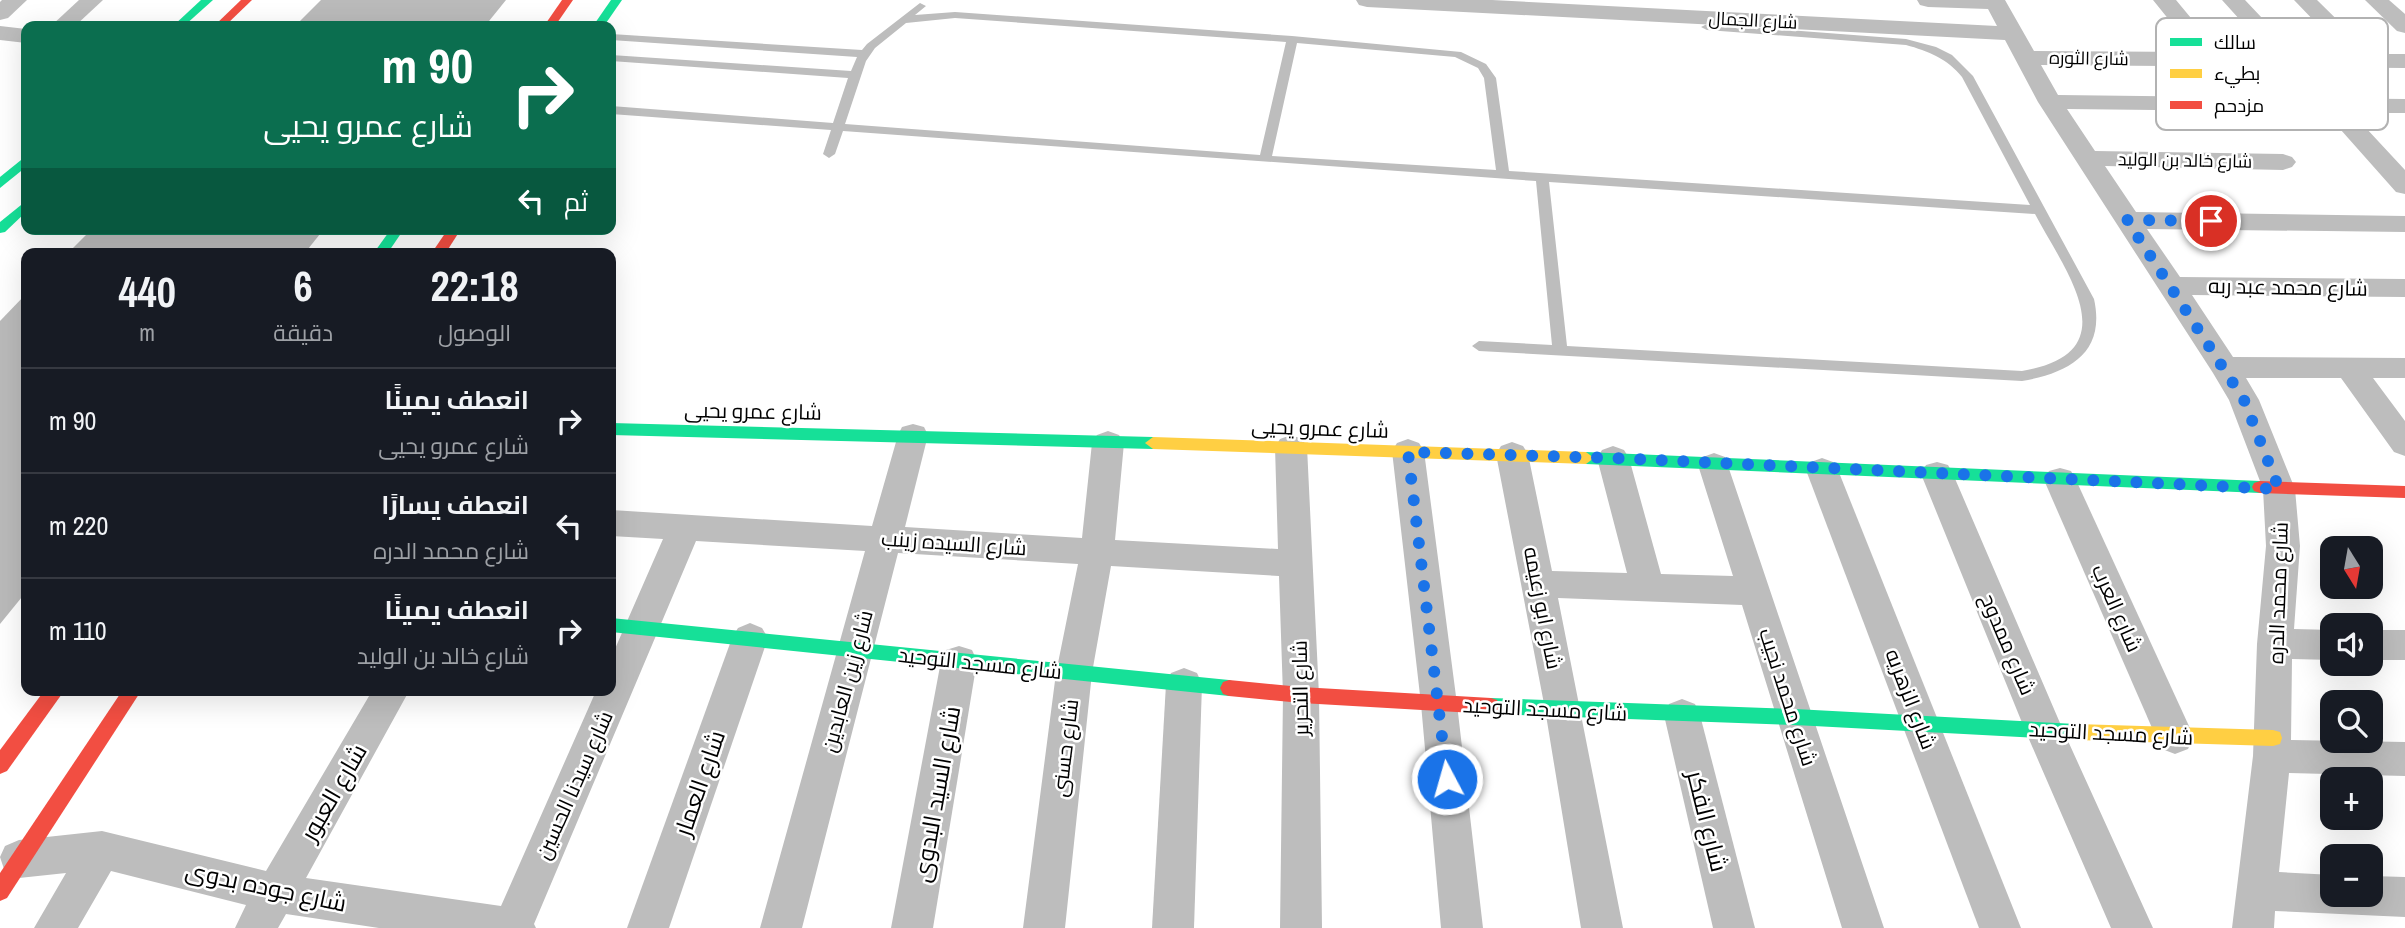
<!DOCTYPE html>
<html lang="ar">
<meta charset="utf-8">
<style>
body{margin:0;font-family:"Archivo Narrow",Cairo,sans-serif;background:#20242c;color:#f1f3f6;direction:rtl;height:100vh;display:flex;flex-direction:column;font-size:26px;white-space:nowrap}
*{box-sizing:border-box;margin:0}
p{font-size:23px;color:#9ea1a6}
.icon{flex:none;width:38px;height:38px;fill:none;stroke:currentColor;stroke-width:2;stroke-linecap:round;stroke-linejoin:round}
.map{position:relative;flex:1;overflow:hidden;direction:ltr}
.side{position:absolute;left:21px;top:248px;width:595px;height:448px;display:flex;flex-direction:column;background:#171b24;border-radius:14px;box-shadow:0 7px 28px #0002;direction:rtl}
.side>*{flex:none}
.top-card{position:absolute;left:21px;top:21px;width:595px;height:214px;border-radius:14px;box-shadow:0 7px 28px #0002;direction:rtl;background:#0b6e4f;color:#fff;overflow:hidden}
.needle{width:46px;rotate:169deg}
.fabs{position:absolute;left:2320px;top:536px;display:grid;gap:14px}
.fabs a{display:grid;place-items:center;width:63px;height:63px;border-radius:14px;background:#171b24;box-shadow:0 7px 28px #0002;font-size:35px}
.pin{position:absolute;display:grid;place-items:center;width:60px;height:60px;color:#fff;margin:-30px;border:4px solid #fff;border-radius:50%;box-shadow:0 2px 7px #0007}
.me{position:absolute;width:77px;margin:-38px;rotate:354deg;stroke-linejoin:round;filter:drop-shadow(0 0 5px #0008)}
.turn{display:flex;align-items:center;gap:24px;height:147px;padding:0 28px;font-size:32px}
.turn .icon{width:91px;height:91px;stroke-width:2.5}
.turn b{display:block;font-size:49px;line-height:60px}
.then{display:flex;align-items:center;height:66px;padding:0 28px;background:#0003;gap:14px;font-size:26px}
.eta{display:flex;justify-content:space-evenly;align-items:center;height:119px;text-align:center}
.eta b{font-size:42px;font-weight:800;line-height:49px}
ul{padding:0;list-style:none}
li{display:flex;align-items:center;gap:21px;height:105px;padding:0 28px;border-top:2px solid #363941}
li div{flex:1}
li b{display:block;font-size:26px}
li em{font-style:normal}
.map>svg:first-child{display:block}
.water{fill:#bababa}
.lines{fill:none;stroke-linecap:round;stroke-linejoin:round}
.lane{fill:#bdbdbd;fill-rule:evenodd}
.street{fill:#bdbdbd;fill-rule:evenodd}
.fast{fill:#16e098;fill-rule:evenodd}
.slow{fill:#ffcf43;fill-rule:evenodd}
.jam{fill:#f24e42;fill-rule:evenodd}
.route{stroke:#1a73e8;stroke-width:12;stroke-dasharray:0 21.6}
.labels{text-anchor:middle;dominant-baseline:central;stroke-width:5;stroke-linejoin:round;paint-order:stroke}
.far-street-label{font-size:18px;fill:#000;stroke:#fff}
.street-label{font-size:21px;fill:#000;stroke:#fff}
.near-street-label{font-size:24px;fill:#000;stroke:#fff}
.key{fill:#fff;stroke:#b2b2b2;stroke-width:2}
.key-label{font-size:19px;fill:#000}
</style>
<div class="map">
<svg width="2405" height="928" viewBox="0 0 2405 928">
<rect width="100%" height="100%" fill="#fff"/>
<!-- water -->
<g class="water">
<path d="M321,0H506L485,26H295Z"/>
<path d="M92,229H324L304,254H67Z"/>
<path d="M26,294V592L0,624V321Z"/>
</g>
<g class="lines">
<!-- lane -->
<path class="lane" d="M920,3L926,6L915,15L955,12L1292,36L1461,52L1486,64L1496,78L1509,171L2030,205L1962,77C1948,59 1928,51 1906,45L1707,30L1701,27L1707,24L1906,39L1936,47L1952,55L1973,76L2094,299C2106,353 2069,373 2022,381L1479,351L1472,346L1479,341L1552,345L1536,181L843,131L835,154L829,158L823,154L831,130L611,114V106L833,123L848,78L611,61V55L851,71L857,57L611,40V34L862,50L867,44ZM955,18L1286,42L1260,155L845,124L866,61L875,48L906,23ZM1297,43L1455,57L1478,68L1484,78L1496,170L1272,156ZM1549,182L2035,214C2065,271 2131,353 2022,371L1567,346Z"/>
<!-- street -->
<g class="street">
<path d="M2,0H27L8,18L0,20V2Z"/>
<path d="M79,0H103L75,26H51Z"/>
<path d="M1356,0H1492L1997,26L1988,9L1928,7L1920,5L1917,0H2005L2034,51L2195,52L2153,0H2176L2220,53H2270L2222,0H2245L2295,53L2346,54L2294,0H2317L2372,54H2405V68L2041,65L2058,95L2405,99V113H2352L2405,170V194L2396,192L2325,112L2067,109L2095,151L2283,154L2292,157L2296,162L2292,167L2283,170L2105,166L2136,212L2405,216V232L2147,229L2180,277L2405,279V297L2192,295L2233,357L2405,358V378H2373L2405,421V456L2394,452L2341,378H2246L2259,400L2295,489L2300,546L2294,629L2333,630V660L2292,659L2291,740L2405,742V776L2289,773L2279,872L2333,875V894H2371V876L2405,877V917L2275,911L2274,928H2232L2253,756L2257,644L2266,546L2263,489L2229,400L2213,373L2038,102L2005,40L1367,7L1359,5Z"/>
<path d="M2365,0H2389L2405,14V33L2397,31Z"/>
<path d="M0,26L26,29V43L0,40Z"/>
<path d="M913,424L924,427L928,435L905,527L1082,538L1092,443L1097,435L1108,431L1119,435L1124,443L1115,540L1278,549L1275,447L1280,439L1291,435L1302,439L1307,447L1319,695L1322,928H1280L1283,695L1279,576L1111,566L1092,673L1065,928H1023L1056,673L1078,564L898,553L802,928H760L865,551L696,541L534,924L536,928H379L286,914L278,928H235L246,905L111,871L78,928H34L66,873L19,878L5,872L0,857L5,846L19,840L102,831L266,871L372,691H409L306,878L501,906L596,691H611V658L663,539L611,536V510L872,526L898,435L902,427Z"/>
<path d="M1408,439L1419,443L1424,451L1457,704L1483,928H1441L1421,704L1392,451L1397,443Z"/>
<path d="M1512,442L1523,446L1528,454L1552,571L1627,573L1597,458L1602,450L1613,446L1624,450L1629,458L1661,574L1733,576L1698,465L1703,457L1714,453L1725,457L1884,928H1842L1742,605L1558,598L1623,928H1581L1545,709L1496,454L1501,446Z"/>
<path d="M1822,458L1833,462L1838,470L2021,928H1979L1806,470L1811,462Z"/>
<path d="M1937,462L1948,465L1953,474L2063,730L2153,928H2111L2025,730L1921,474L1926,465Z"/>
<path d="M2060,468L2071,471L2076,480L2194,737L2188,749L2175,754L2162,749L2156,737L2044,480L2049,471Z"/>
<path d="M750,623L762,628L768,638L669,928H627L732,638L738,628Z"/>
<rect x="2371" y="630" width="34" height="30"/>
<path d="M959,646L972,650L977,661L933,928H891L941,661L946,650Z"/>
<path d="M1184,668L1197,673L1202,684L1194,928H1152L1166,684L1171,673Z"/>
<path d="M1682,699L1695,704L1700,715L1755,928H1713L1664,715L1669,704Z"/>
</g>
<!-- fast -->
<g class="fast">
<path d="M201,0H213L184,26H173Z"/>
<path d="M611,0H622L604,26H593Z"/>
<path d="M26,156V167L0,188V177Z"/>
<path d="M26,201V212L5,232L0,233V222Z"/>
<path d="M391,229H404L387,254H373Z"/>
<path d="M611,423L1153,437L1161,443L1153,449L611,435Z"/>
<path d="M1586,452L2260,481L2266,483L2268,487L2266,491L2260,493L1586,464L1578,458Z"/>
<path d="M611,618L1229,680L1235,682L1238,688L1235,694L1229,696L611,632Z"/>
<path d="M1491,698L1795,709L2076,724L2083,726L2085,732L2083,738L2076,740L1795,725L1491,714L1485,712L1482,706L1485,700Z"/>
</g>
<!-- slow -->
<g class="slow">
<path d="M1153,437L1586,452L1594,458L1586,464L1153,449L1145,443Z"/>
<path d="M2076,724L2273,730L2280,732L2282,738L2280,744L2273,746L2076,740L2069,738L2067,732L2069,726Z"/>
</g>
<!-- jam -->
<g class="jam">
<path d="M241,0H252L225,26H214Z"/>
<path d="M562,0H573L555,26H544Z"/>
<path d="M448,229H461L445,254H431Z"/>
<path d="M2260,481L2405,486V498L2260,493L2254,491L2252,487L2254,483Z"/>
<path d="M1229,680L1301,687L1491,698L1497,700L1500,706L1497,712L1491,714L1301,703L1229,696L1223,694L1220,688L1223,682Z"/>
<path d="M44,691H64L7,771L0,774V750Z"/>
<path d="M122,691H141L7,898L0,901V873Z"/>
</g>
</g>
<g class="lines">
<!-- route -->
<path class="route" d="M1447,779L1408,452L1613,458L2279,489L2244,400L2127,220L2211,221"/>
</g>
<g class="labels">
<!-- far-street labels -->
<g class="far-street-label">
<text transform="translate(1753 20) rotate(3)">شارع الجمال</text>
<text transform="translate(2089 58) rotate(1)">شارع الثوره</text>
<text transform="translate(2185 160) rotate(1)">شارع خالد بن الوليد</text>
</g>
<!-- street labels -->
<g class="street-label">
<text transform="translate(2288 287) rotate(1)">شارع محمد عبد ربه</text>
<text transform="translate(753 411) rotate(1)">شارع عمرو يحيى</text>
<text transform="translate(1320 428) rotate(2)">شارع عمرو يحيى</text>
<text transform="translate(954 543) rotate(4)">شارع السيده زينب</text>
<text transform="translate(2278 593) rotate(-88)">شارع محمد الدره</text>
<text transform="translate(1543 608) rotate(79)">شارع ابو زعيمه</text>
<text transform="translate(2117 608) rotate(66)">شارع العرب</text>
<text transform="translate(2008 644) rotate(67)">شارع ممدوح</text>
<text transform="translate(980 663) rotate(6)">شارع مسجد التوحيد</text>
<text transform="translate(847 681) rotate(-75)">شارع زين العابدين</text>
<text transform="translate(1300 688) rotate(-91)">شارع التحرير</text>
<text transform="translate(1788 697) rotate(72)">شارع محمد نجيب</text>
<text transform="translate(1911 699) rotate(69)">شارع الزهريه</text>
<text transform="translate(1545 709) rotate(3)">شارع مسجد التوحيد</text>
<text transform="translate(2111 733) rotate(3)">شارع مسجد التوحيد</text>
<text transform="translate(1065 748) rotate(-83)">شارع حسنى</text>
<text transform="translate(574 785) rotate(-66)">شارع سيدنا الحسين</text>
</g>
<!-- near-street labels -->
<g class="near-street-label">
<text transform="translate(699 783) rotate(-71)">شارع العمار</text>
<text transform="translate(333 792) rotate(-60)">شارع العبور</text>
<text transform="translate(936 794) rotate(-80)">شارع السيد البدوى</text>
<text transform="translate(1708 821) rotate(76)">شارع الفكر</text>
<text transform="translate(266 886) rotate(12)">شارع جوده بدوى</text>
</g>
</g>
<!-- legend -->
<rect x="2156" y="18" width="232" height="112" rx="10" class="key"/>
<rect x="2170" y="38" width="32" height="8" fill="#16e098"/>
<rect x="2170" y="69" width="32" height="9" fill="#ffcf43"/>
<rect x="2170" y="101" width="32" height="8" fill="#f24e42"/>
<g class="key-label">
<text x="2214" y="49">سالك</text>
<text x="2214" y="80">بطيء</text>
<text x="2214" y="112">مزدحم</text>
</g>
</svg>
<div class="fabs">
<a><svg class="needle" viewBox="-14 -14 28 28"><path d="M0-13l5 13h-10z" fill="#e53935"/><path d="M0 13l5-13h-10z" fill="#9ea1a6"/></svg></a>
<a><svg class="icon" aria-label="sound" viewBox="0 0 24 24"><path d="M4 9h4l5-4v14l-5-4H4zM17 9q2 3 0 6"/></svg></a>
<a><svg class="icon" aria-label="search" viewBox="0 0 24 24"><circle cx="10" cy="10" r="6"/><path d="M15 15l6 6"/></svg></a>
<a>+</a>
<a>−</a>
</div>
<div class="pin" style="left:2211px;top:221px;background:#d93025"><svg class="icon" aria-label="arrive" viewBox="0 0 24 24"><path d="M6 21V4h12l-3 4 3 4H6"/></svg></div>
<svg class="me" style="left:1447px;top:779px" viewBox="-20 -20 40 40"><circle r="17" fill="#1a73e8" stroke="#fff" stroke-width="3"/><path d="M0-11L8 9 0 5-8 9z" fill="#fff"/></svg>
<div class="top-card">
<div class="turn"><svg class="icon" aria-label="right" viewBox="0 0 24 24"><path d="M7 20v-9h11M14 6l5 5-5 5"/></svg><div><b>90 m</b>شارع عمرو يحيى</div></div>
<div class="then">ثم<svg class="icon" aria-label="left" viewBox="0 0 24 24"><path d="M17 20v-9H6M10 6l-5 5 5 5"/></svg></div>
</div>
<section class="side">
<div class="eta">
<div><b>22:18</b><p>الوصول</p></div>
<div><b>6</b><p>دقيقة</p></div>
<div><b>440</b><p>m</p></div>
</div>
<ul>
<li><svg class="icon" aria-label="right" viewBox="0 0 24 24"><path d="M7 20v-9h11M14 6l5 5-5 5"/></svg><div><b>انعطف يمينًا</b><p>شارع عمرو يحيى</p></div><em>90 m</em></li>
<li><svg class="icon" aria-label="left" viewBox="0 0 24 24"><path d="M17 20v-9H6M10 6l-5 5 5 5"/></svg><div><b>انعطف يسارًا</b><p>شارع محمد الدره</p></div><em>220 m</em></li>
<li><svg class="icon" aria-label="right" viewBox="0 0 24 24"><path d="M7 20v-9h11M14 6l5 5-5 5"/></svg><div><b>انعطف يمينًا</b><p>شارع خالد بن الوليد</p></div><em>110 m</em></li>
</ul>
</section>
</div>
